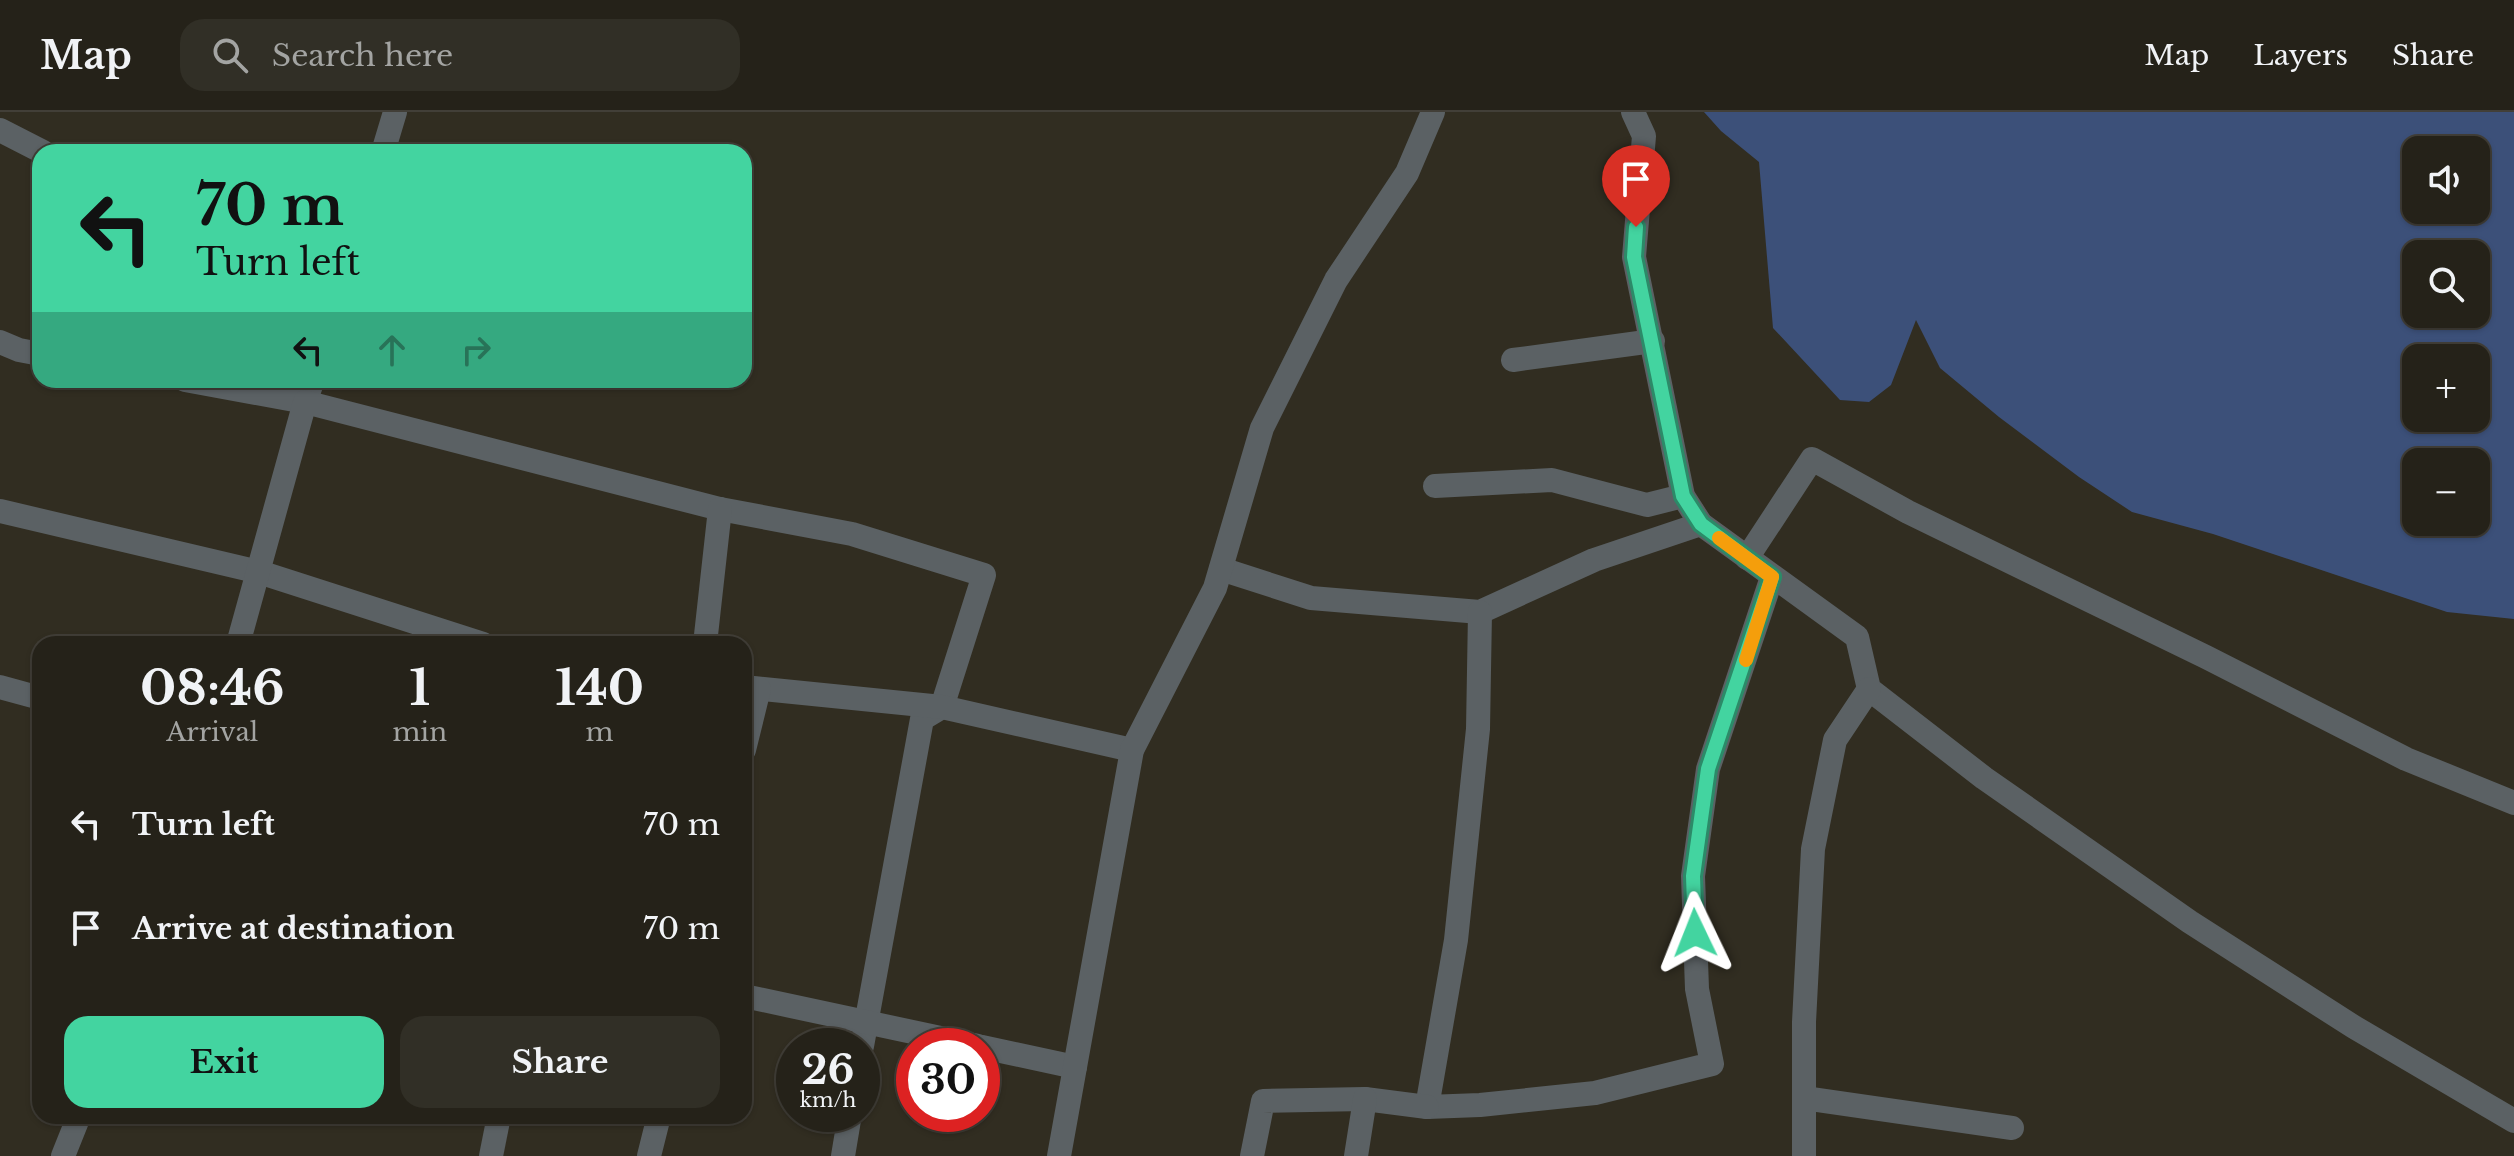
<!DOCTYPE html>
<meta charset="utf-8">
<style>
body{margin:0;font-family:"Libre Baskerville",serif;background:#312f26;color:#f1f3f6;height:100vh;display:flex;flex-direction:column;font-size:30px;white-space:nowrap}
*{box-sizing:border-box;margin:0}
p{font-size:26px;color:#a3a4a2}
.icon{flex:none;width:44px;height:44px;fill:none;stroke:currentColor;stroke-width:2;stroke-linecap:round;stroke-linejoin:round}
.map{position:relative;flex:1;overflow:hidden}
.side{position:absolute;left:32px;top:524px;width:720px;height:488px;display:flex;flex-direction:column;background:#252219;border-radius:24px;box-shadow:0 2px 6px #0004,0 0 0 2px #423f38}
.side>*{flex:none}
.hud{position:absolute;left:32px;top:32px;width:720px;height:244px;border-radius:24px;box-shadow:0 2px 6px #0004,0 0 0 2px #423f38;background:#43d4a0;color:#111;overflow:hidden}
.buttons{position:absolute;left:2402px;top:24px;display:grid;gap:16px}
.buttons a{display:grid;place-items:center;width:88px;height:88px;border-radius:16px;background:#252219;box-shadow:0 2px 6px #0004,0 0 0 2px #423f38;font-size:40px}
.speed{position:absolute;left:776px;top:916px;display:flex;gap:16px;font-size:40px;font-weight:700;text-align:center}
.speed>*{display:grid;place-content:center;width:104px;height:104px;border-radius:50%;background:#252219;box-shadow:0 2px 6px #0004,0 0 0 2px #423f38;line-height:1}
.speed small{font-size:20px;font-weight:400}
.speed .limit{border:12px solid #d22;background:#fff;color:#111}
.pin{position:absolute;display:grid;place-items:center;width:68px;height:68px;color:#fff;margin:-82px -34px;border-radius:50% 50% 50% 0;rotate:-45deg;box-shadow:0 0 8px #0007}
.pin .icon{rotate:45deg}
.me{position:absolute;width:88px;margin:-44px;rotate:358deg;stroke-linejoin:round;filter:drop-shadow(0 0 6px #0008)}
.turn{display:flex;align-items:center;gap:28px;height:168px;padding:0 32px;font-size:36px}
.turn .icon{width:104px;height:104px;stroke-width:2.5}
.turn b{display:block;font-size:56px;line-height:68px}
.lanes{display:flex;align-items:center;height:76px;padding:0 32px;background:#0003;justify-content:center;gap:40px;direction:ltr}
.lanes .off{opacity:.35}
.eta{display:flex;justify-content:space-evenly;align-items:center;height:136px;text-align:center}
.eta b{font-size:48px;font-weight:800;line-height:56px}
.button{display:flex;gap:16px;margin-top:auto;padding:16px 32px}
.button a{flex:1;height:92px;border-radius:24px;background:#43d4a0;color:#111;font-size:32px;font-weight:800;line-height:92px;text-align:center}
.button a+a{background:#312f26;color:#f1f3f6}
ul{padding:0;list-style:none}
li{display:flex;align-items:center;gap:24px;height:104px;padding:0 32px}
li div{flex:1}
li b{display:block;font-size:30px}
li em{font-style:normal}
header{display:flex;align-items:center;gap:48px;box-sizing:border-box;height:112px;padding:0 40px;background:#252219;border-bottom:2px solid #423f38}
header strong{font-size:38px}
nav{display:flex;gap:44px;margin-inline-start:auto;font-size:28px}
.search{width:560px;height:72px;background:#312f26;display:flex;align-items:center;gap:20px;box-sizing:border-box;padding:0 28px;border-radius:24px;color:#a3a4a2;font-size:30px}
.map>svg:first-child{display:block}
.water{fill:#3c5079;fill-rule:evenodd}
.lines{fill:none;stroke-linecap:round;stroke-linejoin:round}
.minor{stroke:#5b6164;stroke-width:24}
.route-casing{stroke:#2c8a68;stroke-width:20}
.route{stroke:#43d4a0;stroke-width:14}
.slow{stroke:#f59e0b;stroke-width:14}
</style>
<header>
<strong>Map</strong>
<div class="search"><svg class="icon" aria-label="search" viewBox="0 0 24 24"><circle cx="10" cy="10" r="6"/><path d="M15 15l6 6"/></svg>Search here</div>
<nav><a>Map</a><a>Layers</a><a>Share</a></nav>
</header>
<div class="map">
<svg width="2514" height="1044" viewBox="0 0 2514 1044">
<rect width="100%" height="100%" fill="#312d21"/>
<!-- water -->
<path class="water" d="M1704,0H2514V507L2447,500L2213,422L2132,400L2079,365L1999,305L1940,256L1916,208L1891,273L1869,290L1840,288L1773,216L1759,50L1721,19ZM2416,38H2476V98H2416ZM2416,142H2476V202H2416ZM2416,246H2476V306H2416ZM2416,350H2476V410H2416Z"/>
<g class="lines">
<!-- minor -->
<g class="minor">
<path d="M1633,0L1644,24L1634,145L1683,384L1701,412L1857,525L1869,577L1984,666L2190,810L2354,915L2514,1009"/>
<path d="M0,18L43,40"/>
<path d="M383,40L395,0"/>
<path d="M0,230L19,238L40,242"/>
<path d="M1513,248L1653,229"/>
<path d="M185,268L305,290L313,268"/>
<path d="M1435,374L1552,368L1647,393L1683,384"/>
<path d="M0,399L259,460L483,532"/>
<path d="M1747,446L1812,347L1908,400L2206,545L2406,647L2514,691"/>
<path d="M1221,457L1311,486L1480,500L1594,448L1701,412"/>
<path d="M1480,500L1478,617L1456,828L1427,995L1480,993L1595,981L1712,952L1697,877L1693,764L1708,657L1772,465"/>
<path d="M238,532L305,290L720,397L852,422L984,463L942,595L922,607L862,934"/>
<path d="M705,532L720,397"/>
<path d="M0,575L40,586"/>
<path d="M744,575L942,595L1132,638"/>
<path d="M744,638L759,577"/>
<path d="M744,884L978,934"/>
<path d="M982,935L1075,955"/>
<path d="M1804,986L2012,1016"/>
<path d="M63,1044L79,1004"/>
<path d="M491,1044L499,1004"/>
<path d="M649,1044L659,1004"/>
<path d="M843,1044L850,1002"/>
<path d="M1059,1044L1132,638L1215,476L1262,316L1336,168L1407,61L1433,0"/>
<path d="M1252,1044L1263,989L1365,987L1427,995"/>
<path d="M1356,1044L1365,987"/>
<path d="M1804,1044V910L1813,737L1835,628L1869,577"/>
</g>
</g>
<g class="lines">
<!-- route casing -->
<g class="route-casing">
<path id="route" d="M1636,115L1634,145L1683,384L1701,412L1772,465L1708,657L1693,764L1695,821"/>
</g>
<!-- route -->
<use href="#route" class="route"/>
<!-- slow -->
<path class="slow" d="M1719,426L1772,465L1746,548"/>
</g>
</svg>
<div class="buttons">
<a><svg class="icon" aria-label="sound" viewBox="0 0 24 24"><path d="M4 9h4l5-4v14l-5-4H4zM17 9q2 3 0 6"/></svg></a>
<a><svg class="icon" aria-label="search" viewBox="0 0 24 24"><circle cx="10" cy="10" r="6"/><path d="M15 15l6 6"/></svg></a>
<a>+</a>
<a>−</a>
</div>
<div class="speed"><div>26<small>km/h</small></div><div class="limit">30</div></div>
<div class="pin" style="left:1636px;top:115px;background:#d93025"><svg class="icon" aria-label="arrive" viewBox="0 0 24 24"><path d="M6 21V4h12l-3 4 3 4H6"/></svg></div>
<svg class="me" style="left:1695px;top:821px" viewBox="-20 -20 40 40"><path d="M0-17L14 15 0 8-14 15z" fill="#43d4a0" stroke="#fff" stroke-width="4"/></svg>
<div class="hud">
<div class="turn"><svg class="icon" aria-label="left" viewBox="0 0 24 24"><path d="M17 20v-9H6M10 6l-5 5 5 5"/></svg><div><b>70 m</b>Turn left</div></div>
<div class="lanes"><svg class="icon" aria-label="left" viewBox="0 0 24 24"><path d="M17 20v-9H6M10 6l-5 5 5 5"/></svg><svg class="icon off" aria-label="ahead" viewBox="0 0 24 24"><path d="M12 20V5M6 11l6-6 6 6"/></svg><svg class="icon off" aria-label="right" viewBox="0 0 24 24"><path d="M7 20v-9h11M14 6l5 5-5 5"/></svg></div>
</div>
<section class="side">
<div class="eta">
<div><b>08:46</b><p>Arrival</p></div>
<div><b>1</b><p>min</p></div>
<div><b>140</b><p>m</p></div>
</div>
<ul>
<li><svg class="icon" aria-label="left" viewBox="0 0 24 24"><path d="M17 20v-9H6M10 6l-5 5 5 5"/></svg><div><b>Turn left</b></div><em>70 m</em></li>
<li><svg class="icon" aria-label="arrive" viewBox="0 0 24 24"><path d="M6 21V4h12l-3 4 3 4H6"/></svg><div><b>Arrive at destination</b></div><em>70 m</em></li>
</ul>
<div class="button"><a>Exit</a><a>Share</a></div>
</section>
</div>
